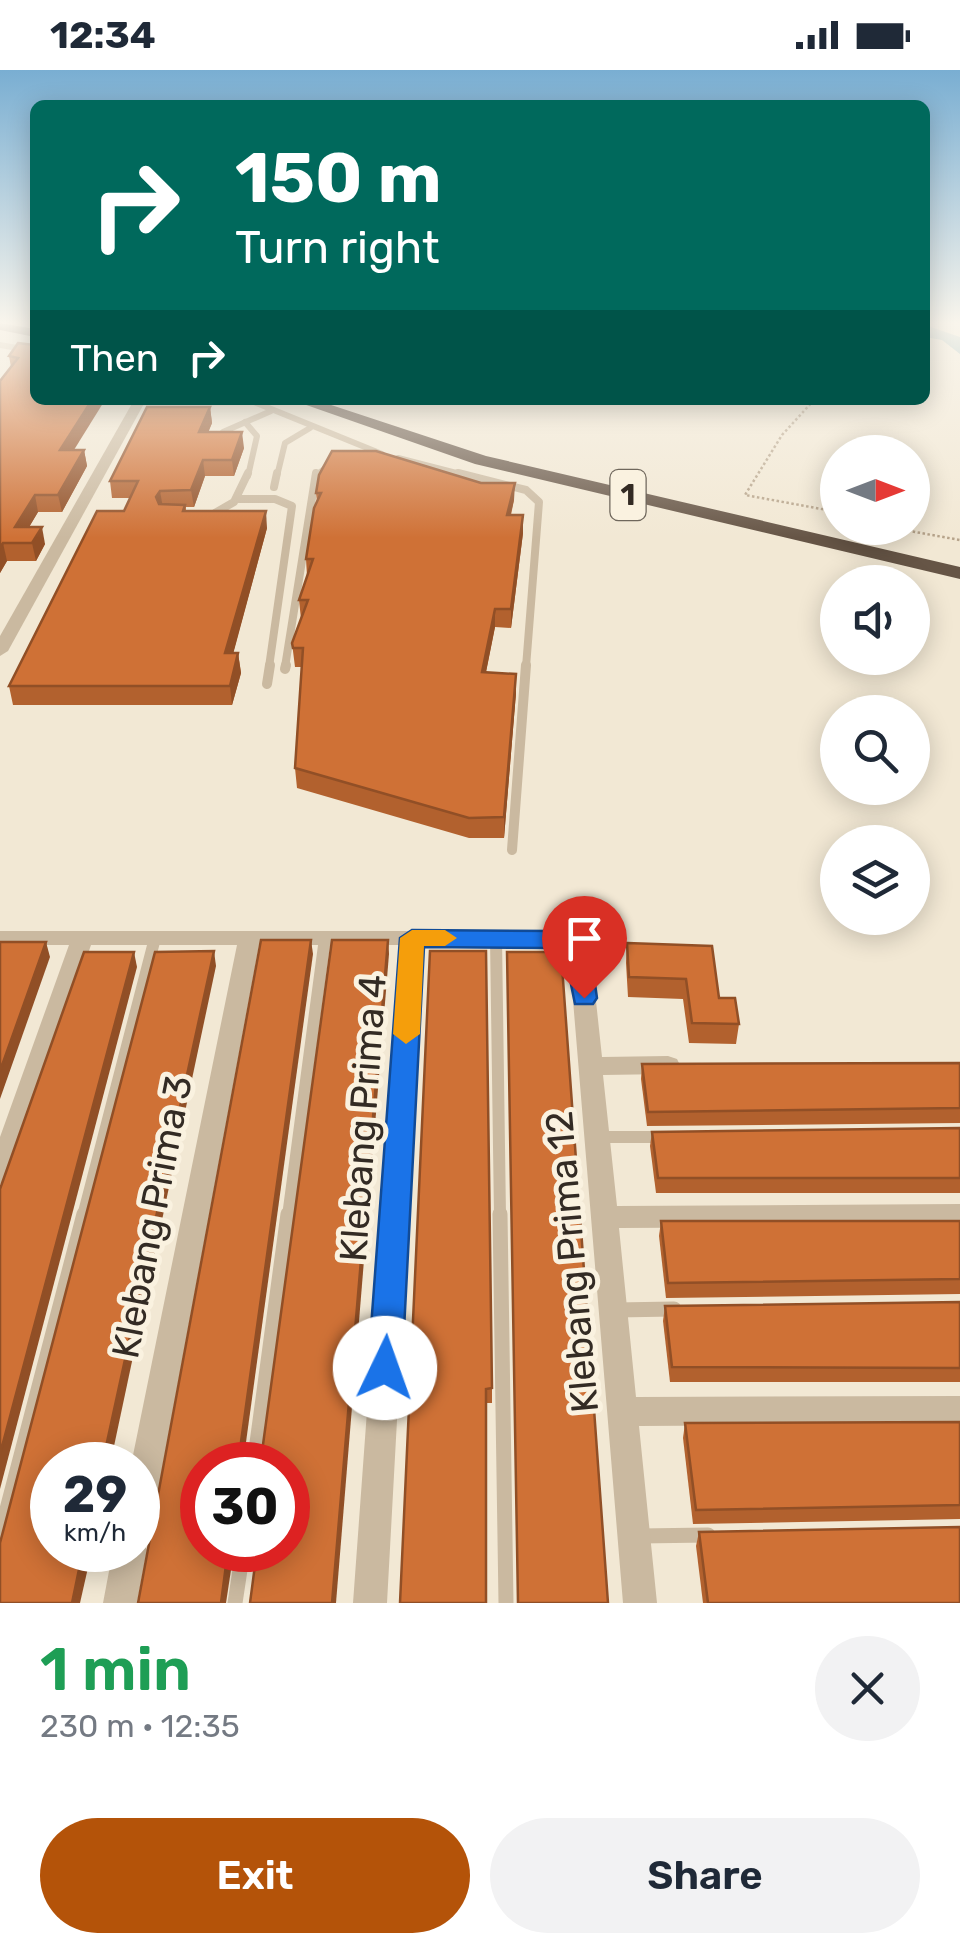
<!DOCTYPE html>
<meta charset="utf-8">
<style>
body{margin:0;font-family:Rubik,sans-serif;background:#f2f2f3;color:#1f2937;height:100vh;display:flex;flex-direction:column;font-size:38px;white-space:nowrap}
*{box-sizing:border-box;margin:0}
p{font-size:32px;color:#747a83}
.icon{flex:none;width:55px;height:55px;fill:none;stroke:currentColor;stroke-width:2;stroke-linecap:round;stroke-linejoin:round}
.map{position:relative;height:1533px;overflow:hidden}
.drawer{display:flex;flex-direction:column;background:#fff;flex:1}
.drawer>*{flex:none}
.top-card{position:absolute;left:30px;top:30px;width:900px;height:305px;border-radius:15px;box-shadow:0 5px 25px #0003;background:#00695c;color:#fff;overflow:hidden}
.needle{width:65px;rotate:90deg}
.buttons{position:absolute;left:820px;top:365px;display:grid;gap:20px}
.buttons a{display:grid;place-items:center;width:110px;height:110px;border-radius:50%;background:#fff;box-shadow:0 5px 25px #0003;font-size:50px}
.speed{position:absolute;left:30px;top:1372px;display:flex;gap:20px;font-size:50px;font-weight:700;text-align:center}
.speed>*{display:grid;place-content:center;width:130px;height:130px;border-radius:50%;background:#fff;box-shadow:0 5px 25px #0003;line-height:1}
.speed small{font-size:25px;font-weight:400}
.speed .limit{border:15px solid #d22;background:#fff;color:#111}
.pin{position:absolute;display:grid;place-items:center;width:85px;height:85px;color:#fff;margin:-102px -42px;border-radius:50% 50% 50% 0;rotate:-45deg;box-shadow:0 0 10px #0007}
.pin .icon{rotate:45deg}
.me{position:absolute;width:110px;margin:-55px;rotate:3deg;stroke-linejoin:round;filter:drop-shadow(0 0 8px #0008)}
.turn{display:flex;align-items:center;gap:35px;height:210px;padding:0 40px;font-size:45px}
.turn .icon{width:130px;height:130px;stroke-width:2.5}
.turn b{display:block;font-size:70px;line-height:85px}
.then{display:flex;align-items:center;height:95px;padding:0 40px;background:#0003;gap:20px;font-size:38px}
.round{display:grid;place-items:center;flex:none;width:105px;height:105px;border-radius:52px;background:#f2f2f3}
.headline{display:flex;align-items:center;justify-content:space-between;height:170px;padding:0 40px}
h1{font-size:60px;font-weight:600;line-height:75px;color:#1e9e55}
.cta{display:flex;gap:20px;margin-top:auto;padding:20px 40px}
.cta a{flex:1;height:115px;border-radius:60px;background:#b45309;color:#fff;font-size:40px;font-weight:600;line-height:115px;text-align:center}
.cta a+a{background:#f2f2f3;color:#1f2937}
.status{display:flex;justify-content:space-between;align-items:center;height:70px;padding:0 50px;background:#fff;direction:ltr}
.status svg{height:28px;fill:currentColor}
.map>svg:first-child{display:block}
.lines{fill:none;stroke-linecap:round;stroke-linejoin:round}
.river{fill:#72a5b1;fill-rule:evenodd}
.path{stroke:#b6a38a;stroke-width:2.5;stroke-dasharray:2.5 2.5;stroke-linecap:butt}
.service-far4{stroke:#cab9a0;stroke-width:6}
.service-far3{stroke:#cab9a0;stroke-width:8}
.service-far2{stroke:#cab9a0;stroke-width:10}
.service-far1{stroke:#cab9a0;stroke-width:12}
.service{stroke:#cab9a0;stroke-width:15}
.minor{fill:#cab9a0;fill-rule:evenodd}
.trunk{fill:#665546;fill-rule:evenodd}
.wall{fill:#b2612e}
.shaded-wall{fill:#914f26}
.building{fill:#cf7136;stroke:#914f26;stroke-width:2.5}
.route{fill:#1a73e8;stroke:#114b97;stroke-width:2.5}
.slow{fill:#f59e0b}
.labels{text-anchor:middle;dominant-baseline:central;stroke-width:10;stroke-linejoin:round;paint-order:stroke}
.shield{fill:#faf2e0;stroke:#6f675c;stroke-width:2.5}
.shield-label{font-size:30px;font-weight:bold;fill:#332b24}
.near-street-label{font-size:38px;fill:#332b24;stroke:#faf2e0}
</style>
<div class="status"><b>12:34</b><svg viewBox="0 0 49 12"><path d="M0 12V9h3v3zM5 12V6h3v6zM10 12V3h3v9zM15 12V0h3v12zM26 1h20v11H26zM47 4h2v5h-2z"/></svg></div>
<div class="map">
<svg width="960" height="1533" viewBox="0 0 960 1533">
<rect width="100%" height="100%" fill="#f2e8d4"/>
<g class="lines">
<!-- river -->
<path class="river" d="M925,255L960,267V284L942,270L925,267Z"/>
<!-- path -->
<g class="path">
<path d="M814,330L782,365L745,425L838,442"/>
<path d="M893,458L960,470"/>
</g>
<!-- service-far4 -->
<g class="service-far4">
<path d="M249,330L382,384"/>
<path d="M245,352L257,366L248,406"/>
<path d="M223,362L271,341"/>
<path d="M398,388L468,406"/>
<path d="M277,406L285,373L310,358"/>
<path d="M315,406L337,389"/>
</g>
<!-- service-far3 -->
<g class="service-far3">
<path d="M458,403L526,420L539,432L526,597"/>
<path d="M274,417L277,403"/>
<path d="M239,429H275L292,436L269,597"/>
<path d="M215,443L234,432L248,403"/>
<path d="M285,597L316,403"/>
</g>
<!-- service-far2 -->
<g class="service-far2">
<path d="M285,599L286,595"/>
<path d="M267,614L270,595"/>
<path d="M512,780L526,595"/>
</g>
<!-- service-far1 -->
<g class="service-far1">
<path d="M496,868L500,1146"/>
<path d="M599,1067H662"/>
<path d="M83,1146L155,868"/>
<path d="M288,1146L325,868"/>
</g>
<!-- service -->
<g class="service">
<path d="M500,1144L506,1533"/>
<path d="M616,1240L674,1239"/>
<path d="M254,1395L288,1144"/>
<path d="M0,1466L84,1144"/>
<path d="M640,1466L708,1465"/>
<path d="M235,1533L243,1480"/>
</g>
<!-- minor -->
<g class="minor">
<path d="M0,272L35,278V284L0,278Z"/>
<path d="M134,330H146L8,581L0,586V566Z"/>
<path d="M0,861H542L581,874L592,894L602,987L668,986L677,989L680,995L677,1001L668,1004L603,1005L617,1136L960,1134V1156L619,1158L636,1327L960,1326V1354L639,1356L657,1533H623L570,894L565,884L540,875H423L387,1533H353L401,875H259L154,1443L149,1454L138,1459V1395H131L237,875H91L13,1103L9,1110L0,1114V1067L69,875H0Z"/>
<path d="M138,1467L142,1468L147,1480L137,1533H103L113,1480H138Z"/>
</g>
<!-- trunk -->
<g class="trunk">
<path d="M0,253L35,259V267L0,260Z"/>
<path d="M292,330H316L486,386L960,497V509L475,394Z"/>
</g>
</g>
<!-- wall -->
<g class="wall">
<path d="M18,273L74,380H84L87,396L62,442H38L29,457L45,474L36,491H7L0,503V311L11,297L9,286Z"/>
<path d="M210,337L212,353L208,362L244,378L234,406H205L194,437H186V441L267,458L233,583H238L241,603L232,635H13L9,616L124,441L130,428H112L110,411Z"/>
<path d="M316,423L514,430L511,445L523,463L511,558L495,557L486,602L516,623L504,768H469L297,718L295,698L302,597H295L292,573L301,549L299,530L307,506L306,489L317,432Z"/>
<path d="M627,873L719,928L739,954L736,974L689,973L683,929L628,927L626,893Z"/>
<path d="M430,881L492,1318V1333H486Z"/>
<path d="M960,993V1053L647,1056L641,1009L642,994Z"/>
<path d="M960,1058V1123H656L650,1076L652,1062Z"/>
<path d="M661,1151H960V1224L666,1228L659,1166Z"/>
<path d="M960,1232V1312H670L663,1251L665,1236Z"/>
<path d="M960,1352V1449L693,1454L683,1368L685,1353Z"/>
<path d="M699,1462L960,1533H703L696,1476Z"/>
</g>
<!-- shaded-wall -->
<g class="shaded-wall">
<path d="M92,330H105L64,396L60,380Z"/>
<path d="M210,337L212,353L202,378L199,362Z"/>
<path d="M242,362L244,378L234,406L232,390Z"/>
<path d="M84,380L87,396L62,442L58,425Z"/>
<path d="M203,390L205,406L194,437L191,420Z"/>
<path d="M515,413L514,430L506,463L507,445Z"/>
<path d="M160,421L163,438L159,444L156,427Z"/>
<path d="M35,425L38,442L19,474L15,457Z"/>
<path d="M266,441L267,458L228,603L225,583Z"/>
<path d="M523,445V463L511,558V539Z"/>
<path d="M42,457L45,474L36,491L32,473Z"/>
<path d="M3,473L7,491L0,503V478Z"/>
<path d="M495,539V557L482,622V602Z"/>
<path d="M238,583L241,603L232,635L230,616Z"/>
<path d="M516,604V623L504,768V747Z"/>
<path d="M311,870L313,884L243,1394L240,1379Z"/>
<path d="M388,870L389,884L336,1533H332Z"/>
<path d="M46,872L50,887L0,1029V1001Z"/>
<path d="M214,881L216,896L110,1395H102Z"/>
<path d="M134,882L137,897L0,1419V1384Z"/>
<path d="M83,1480H92L80,1533H72Z"/>
<path d="M228,1480H234L226,1533H221Z"/>
</g>
<!-- building -->
<g class="building">
<path d="M18,273L35,275V330H92L60,380H84L58,425H35L15,457H42L32,473H3L0,478V311L18,288L9,286Z"/>
<path d="M147,337H210L199,362H242L232,390H203L191,420L160,421L156,427L159,434L185,435L183,441H266L225,583H238L230,616H9L97,441H124L138,411H110Z"/>
<path d="M332,381H376L481,413H515L507,445H523L511,539H495L482,602L516,604L504,747L469,748L295,698L303,578H293L292,573L308,530H299L313,489H306L314,438L321,423H316L319,405Z"/>
<path d="M261,870H311L240,1379L244,1389L251,1392L262,1382L332,870H388L332,1533H250L257,1480H288V1395H202V1480H228L221,1533H138Z"/>
<path d="M0,872H46L0,1001Z"/>
<path d="M627,873L712,876L719,928H735L739,954L692,953L686,909L629,907Z"/>
<path d="M214,881L102,1395H52V1480H83L72,1533H0V1473L155,882Z"/>
<path d="M430,881H486L492,1318L486,1319V1533H400Z"/>
<path d="M84,882H134L0,1384V1119Z"/>
<path d="M507,882H561L608,1533H518Z"/>
<path d="M960,993V1038L648,1042L642,994Z"/>
<path d="M960,1058V1108H658L652,1062Z"/>
<path d="M661,1151H960V1209L668,1213Z"/>
<path d="M960,1232V1298L672,1297L665,1236Z"/>
<path d="M960,1352V1435L696,1440L685,1353Z"/>
<path d="M960,1457V1533H708L699,1462Z"/>
</g>
<!-- sky -->
<linearGradient id="sky" x2="0" y2="1"><stop stop-color="#79aed2"/><stop offset="0.54" stop-color="#f9f5ec"/><stop offset="1" stop-color="#f9f5ec" stop-opacity="0"/></linearGradient>
<rect width="960" height="468" fill="url(#sky)"/>
<!-- route -->
<path class="route" d="M412,860L554,861L591,886L597,928L593,934H575L566,890L549,878L424,877L402,1298L397,1309L385,1314L373,1309L368,1298L400,868Z"/>
<!-- slow -->
<path class="slow" d="M412,860H445L457,868L445,876H424L420,964L406,974L393,964L400,868Z"/>
<g class="labels">
<!-- shield labels -->
<rect class="shield" x="610.5" y="400" width="35" height="50" rx="8"/>
<g class="shield-label">
<text x="628" y="425">1</text>
</g>
<!-- near-street labels -->
<g class="near-street-label">
<text transform="translate(363 1048) rotate(-86)">Klebang Prima 4</text>
<text transform="translate(152 1147) rotate(-79)">Klebang Prima 3</text>
<text transform="translate(572 1192) rotate(-95)">Klebang Prima 12</text>
</g>
</g>
</svg>
<div class="buttons">
<a><svg class="needle" viewBox="-14 -14 28 28"><path d="M0-13l5 13h-10z" fill="#e53935"/><path d="M0 13l5-13h-10z" fill="#747a83"/></svg></a>
<a><svg class="icon" aria-label="sound" viewBox="0 0 24 24"><path d="M4 9h4l5-4v14l-5-4H4zM17 9q2 3 0 6"/></svg></a>
<a><svg class="icon" aria-label="search" viewBox="0 0 24 24"><circle cx="10" cy="10" r="6"/><path d="M15 15l6 6"/></svg></a>
<a><svg class="icon" aria-label="layers" viewBox="0 0 24 24"><path d="M12 4l9 5-9 5-9-5zM3 14l9 5 9-5"/></svg></a>
</div>
<div class="speed"><div>29<small>km/h</small></div><div class="limit">30</div></div>
<div class="pin" style="left:584px;top:928px;background:#d93025"><svg class="icon" aria-label="arrive" viewBox="0 0 24 24"><path d="M6 21V4h12l-3 4 3 4H6"/></svg></div>
<svg class="me" style="left:385px;top:1298px" viewBox="-20 -20 40 40"><circle r="19" fill="#fff"/><path d="M0-13L10 11 0 6-10 11z" fill="#1a73e8"/></svg>
<div class="top-card">
<div class="turn"><svg class="icon" aria-label="right" viewBox="0 0 24 24"><path d="M7 20v-9h11M14 6l5 5-5 5"/></svg><div><b>150 m</b>Turn right</div></div>
<div class="then">Then<svg class="icon" aria-label="right" viewBox="0 0 24 24"><path d="M7 20v-9h11M14 6l5 5-5 5"/></svg></div>
</div>
</div>
<section class="drawer">
<div class="headline"><div><h1>1 min</h1><p>230 m · 12:35</p></div><a class="round"><svg class="icon" aria-label="close" viewBox="0 0 24 24"><path d="M6 6l12 12M18 6L6 18"/></svg></a></div>
<div class="cta"><a>Exit</a><a>Share</a></div>
</section>
